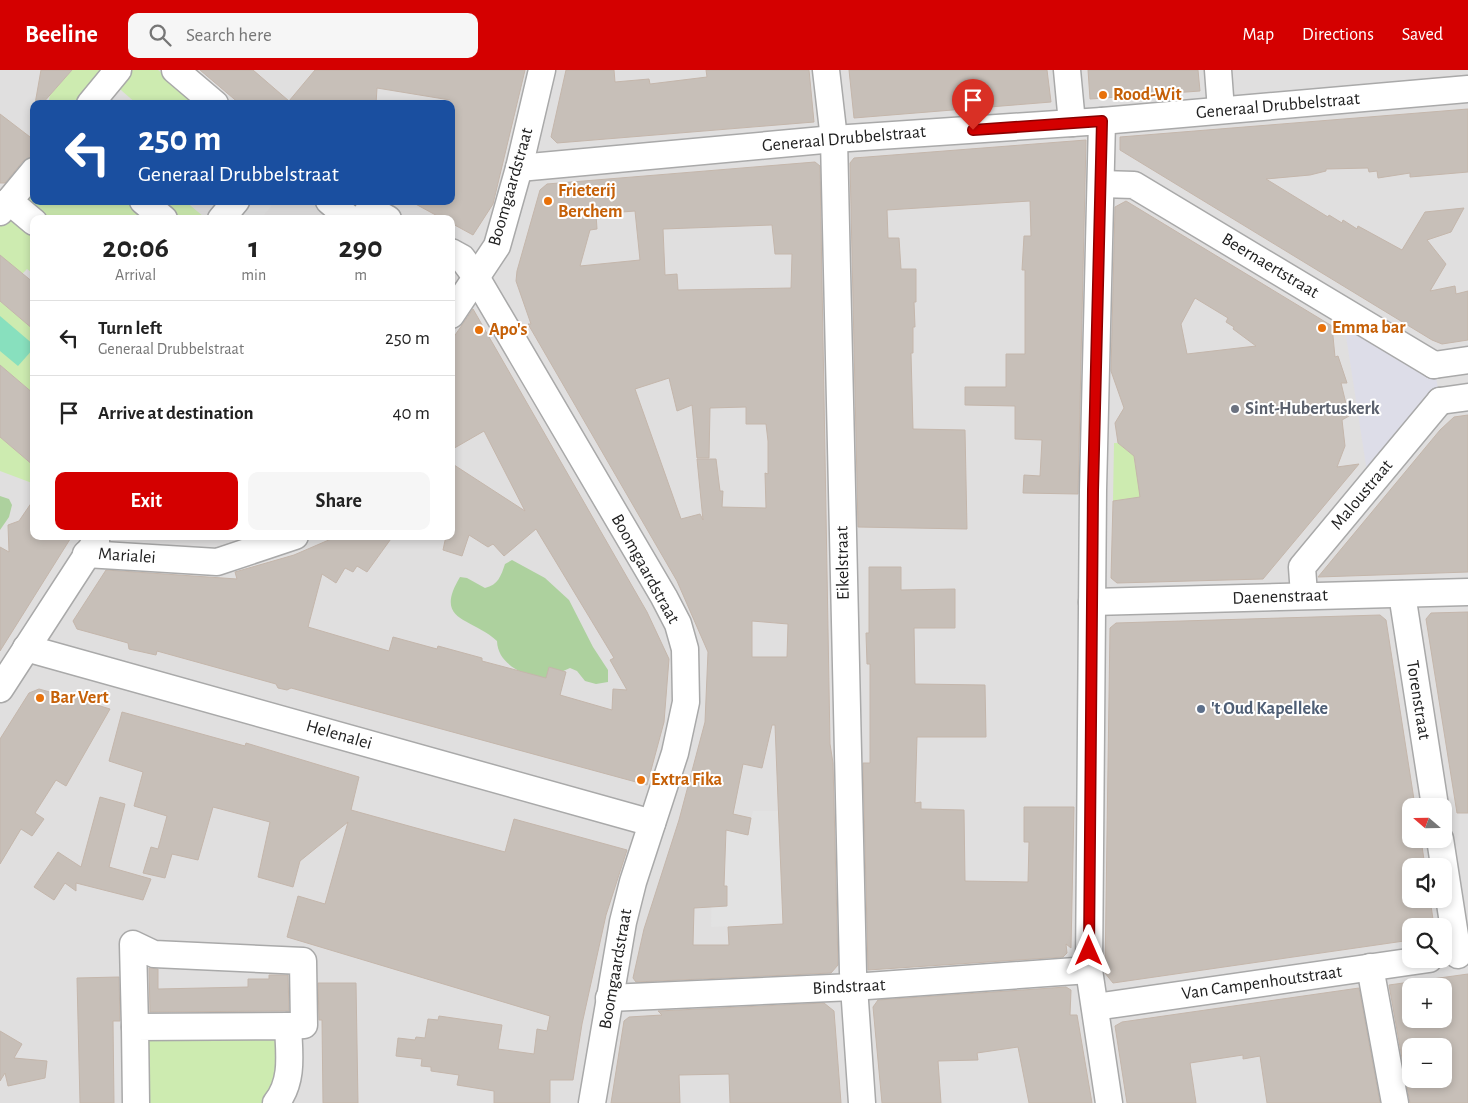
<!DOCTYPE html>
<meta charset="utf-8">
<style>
body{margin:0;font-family:"Alegreya Sans",sans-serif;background:#f6f6f6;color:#222;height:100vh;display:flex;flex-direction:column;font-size:19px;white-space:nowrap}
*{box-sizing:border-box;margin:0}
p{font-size:16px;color:#767676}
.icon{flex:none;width:28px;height:28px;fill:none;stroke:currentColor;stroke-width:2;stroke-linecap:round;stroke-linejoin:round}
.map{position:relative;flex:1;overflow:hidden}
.details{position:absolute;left:30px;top:145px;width:425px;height:325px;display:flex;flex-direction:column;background:#fff;border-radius:10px;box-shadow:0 2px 8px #0003}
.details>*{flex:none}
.top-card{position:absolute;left:30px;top:30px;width:425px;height:105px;border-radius:10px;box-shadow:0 2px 8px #0003;background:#1a4fa0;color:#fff;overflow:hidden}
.needle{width:32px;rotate:290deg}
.buttons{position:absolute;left:1402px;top:728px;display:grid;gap:10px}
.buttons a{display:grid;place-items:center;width:50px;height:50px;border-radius:10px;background:#fff;box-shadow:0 2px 8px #0003;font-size:25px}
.pin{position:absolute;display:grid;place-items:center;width:42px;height:42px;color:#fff;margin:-51px -21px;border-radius:50% 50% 50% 0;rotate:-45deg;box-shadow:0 0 5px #0007}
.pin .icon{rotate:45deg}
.me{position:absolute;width:55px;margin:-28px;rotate:0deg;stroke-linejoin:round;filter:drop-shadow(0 0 4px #0008)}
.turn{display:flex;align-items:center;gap:18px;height:105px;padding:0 25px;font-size:22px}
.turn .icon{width:65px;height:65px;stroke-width:2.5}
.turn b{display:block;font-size:35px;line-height:42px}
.eta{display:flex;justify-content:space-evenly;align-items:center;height:85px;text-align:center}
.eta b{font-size:30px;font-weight:600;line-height:35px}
.primary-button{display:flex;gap:10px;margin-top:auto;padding:10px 25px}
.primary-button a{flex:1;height:58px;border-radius:10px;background:#d40000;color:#fff;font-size:20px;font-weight:600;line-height:58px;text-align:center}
.primary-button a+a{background:#f6f6f6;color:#222}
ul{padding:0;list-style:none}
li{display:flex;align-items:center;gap:15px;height:75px;padding:0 25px;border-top:1px solid #e0e0e0}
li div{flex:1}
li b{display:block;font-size:19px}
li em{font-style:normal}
header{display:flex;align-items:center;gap:30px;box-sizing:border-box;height:70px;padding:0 25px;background:#d40000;color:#fff}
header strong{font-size:24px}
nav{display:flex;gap:28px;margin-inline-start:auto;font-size:18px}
.search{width:350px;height:45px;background:#f6f6f6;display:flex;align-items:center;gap:12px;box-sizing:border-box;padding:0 18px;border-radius:10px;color:#767676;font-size:19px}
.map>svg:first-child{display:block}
.residential{fill:#e0dfdf;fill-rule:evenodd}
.grass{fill:#cdebb0}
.forest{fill:#add19e}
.pitch{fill:#88e0be}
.parking{fill:#e2e2e2}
.plaza{fill:#dddde8}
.building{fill:#c7bfb8;stroke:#c4b6ab;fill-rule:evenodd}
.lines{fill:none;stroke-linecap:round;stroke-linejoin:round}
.street-casing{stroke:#a9a9a9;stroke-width:29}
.street{stroke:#fff;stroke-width:26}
.route-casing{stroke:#8a0000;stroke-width:12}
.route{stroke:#d40000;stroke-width:9}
.food-dot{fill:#e8710a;stroke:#fff;stroke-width:2}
.worship-dot{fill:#6b7280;stroke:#fff;stroke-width:2}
.service-dot{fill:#5c6f8a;stroke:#fff;stroke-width:2}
.labels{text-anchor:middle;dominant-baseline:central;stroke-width:4;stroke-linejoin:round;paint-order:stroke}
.food-label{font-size:18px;font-weight:bold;fill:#c56008;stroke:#fff;text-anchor:start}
.street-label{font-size:18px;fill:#222;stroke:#fff}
.worship-label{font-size:18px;font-weight:bold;fill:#5b616d;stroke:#fff;text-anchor:start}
.service-label{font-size:18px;font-weight:bold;fill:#4e5e75;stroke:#fff;text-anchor:start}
</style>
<header>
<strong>Beeline</strong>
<div class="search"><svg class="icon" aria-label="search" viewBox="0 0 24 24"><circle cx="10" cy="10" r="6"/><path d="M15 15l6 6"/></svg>Search here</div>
<nav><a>Map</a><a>Directions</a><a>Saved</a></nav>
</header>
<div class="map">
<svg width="1468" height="1033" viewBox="0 0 1468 1033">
<rect width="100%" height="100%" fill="#f2efe9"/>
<!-- residential -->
<path class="residential" d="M0,0H1468V1033H0ZM34,34H451V131H34ZM34,149H451V466H34ZM1411,736H1444V769H1411ZM1411,796H1444V829H1411ZM1411,856H1444V889H1411ZM1411,916H1444V949H1411ZM1411,976H1444V1009H1411Z"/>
<!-- grass -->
<g class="grass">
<path d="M72,0H111L83,34H48L50,25Z"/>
<path d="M126,0H158L199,34H137L114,14Z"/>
<path d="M34,109V131H139L160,149H37L16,132Z"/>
<path d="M164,131H185L204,147L202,149H171L159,138Z"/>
<path d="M11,138L34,156V204L27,199L22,204L0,194V151Z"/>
<path d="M0,231L34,260L33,323L0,295Z"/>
<path d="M0,367L34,396L32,413L0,401Z"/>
<path d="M1114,373H1118L1134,386L1135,395L1163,391L1203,418L1113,431Z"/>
<path d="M280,959L281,1002L265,1033H142V965Z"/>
</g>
<!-- forest -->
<g class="forest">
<path d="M0,426L9,429L12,435L9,447L0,460Z"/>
<path d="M512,490L545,508L569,530L593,577L608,600V612L596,614L585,611L577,601L570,598L541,611C523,603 498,595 497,571C471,547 433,552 460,507L467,508L485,518C498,515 501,506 505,494Z"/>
</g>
<!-- pitch -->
<path class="pitch" d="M0,246L34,275V278L18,296L0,281Z"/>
<!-- parking -->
<g class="parking">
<path d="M251,131H275L261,149H237Z"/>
<path d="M753,741H779L782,831L800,853L711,857L712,816L725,760L748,765Z"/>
</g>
<!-- plaza -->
<path class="plaza" d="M1344,253L1434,295L1440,331L1367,402Z"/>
<!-- building -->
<g class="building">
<path d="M41,0H72L42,34H35Z"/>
<path d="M200,0H253L289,31L315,0H525L493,134L473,165L451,153V149H443L410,131H451L450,30L377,18L376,34H240Z"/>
<path d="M566,0H614L615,12L649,9L650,14L707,7L706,0H809L814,52L557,73L551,67Z"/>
<path d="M849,0H1047L1051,32L854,48Z"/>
<path d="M1088,0H1198L1200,21L1090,29Z"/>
<path d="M1468,39V102L1410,107V103L1378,108L1377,101L1369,102L1368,98L1326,99V101L1310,105L1266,109L1328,147L1329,145L1342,153L1343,150L1357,159L1358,156L1402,180L1425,142L1464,138L1451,162L1427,170L1446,194L1430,221L1455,216L1456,224L1468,221V270L1442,274L1432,270L1120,80V67Z"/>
<path d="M0,44L34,70V86L23,91L5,113H0Z"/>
<path d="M1086,70L1078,424L1023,423L1024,405L1040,406L1042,370L1015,369V336L965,335V317H1006V284H1025V200H1022L1024,166H1031L1030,131L887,140L888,168H899L901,199H916V232H914L915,257H913V283H911L913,359L965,360L967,459L858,457L850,93L854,88Z"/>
<path d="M815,92L820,96L830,674L833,693L838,895L831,903L636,912L633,908L644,859L679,750L705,652L708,582L677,511L528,254H531L516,211L517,201L540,120L547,114ZM635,141L640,190L580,196L590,160L597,159L596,144ZM772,155L775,184H792L791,218L678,220L677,204L665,205L663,159ZM669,308L677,341L692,335L697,388H709L710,338L746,337V354H766L768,371V404L765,403L766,438L722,437L723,421H720L716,389H697L703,450L700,444L681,449L635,319ZM752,551L788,554L787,587H752ZM772,655H775L783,854L728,857L729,875H693L694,838L727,836V816H724L726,760L748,765L751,748L733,744L743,694L762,698Z"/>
<path d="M1126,131L1332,256L1335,287L1338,286L1347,313H1341L1349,346L1342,350L1345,376L1337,397L1359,394L1263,509L1117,513L1111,508L1113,431L1140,427L1134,386L1118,373L1115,353L1124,338L1111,301L1115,137ZM1195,228L1228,248L1226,252L1234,257L1233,259L1256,276L1187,284L1181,254Z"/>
<path d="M0,185L34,213V260L0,231Z"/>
<path d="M473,239L647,542L669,589L664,652L647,715L291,618L287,620L278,618L276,614L157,581L156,585L129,579L128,573L77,559L73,551L106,500L237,509L235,502L294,485L338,466H393L367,502L357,496L353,502L345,498L336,513L322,504L308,557L389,581L393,567L437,579L438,576L482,588V591L546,608L549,597L566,602L560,625L612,640L613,619L627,620L610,590L614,588L536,459L504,486L493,474L488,477L469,465L462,486L443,480L446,466H451V393L525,441L484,361L451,380V271Z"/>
<path d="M0,295L34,324V396L0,367Z"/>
<path d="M1468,345V502L1318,507L1440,360L1454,347Z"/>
<path d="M34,429V466H72L0,581V477L9,482L8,455L19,451Z"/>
<path d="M869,497H901V520L955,519V558H914L915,614L985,615L986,667H917L915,733L921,732V739L964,740L965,811L1028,812L1029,772H1024V737H1074L1071,878L1066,874L1067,883L1063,887L868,900L863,693H870V594H867L866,563H869Z"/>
<path d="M1468,542V743H1457L1426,549L1431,543Z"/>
<path d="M1380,545L1386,550L1415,736H1411V769L1421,770L1425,796H1411V829H1430L1434,856H1411V870L1113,913L1105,903L1110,558L1116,553Z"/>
<path d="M39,619L75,629L81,626L84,631L110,639L66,716L56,710L35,743L44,749L32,766L21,759L0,794V669L29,623Z"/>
<path d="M122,642L245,676L246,673L359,707L351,740L427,761L505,782L514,749L627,780L606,845L582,954L573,1010H550V1033H494V1021L457,1015L459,1005L431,1001V997L421,996L422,989L396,986L398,968L415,970L416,967L425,968L428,949L438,950L439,946L502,955L498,979L534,984L537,959L547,961L550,946L287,867L298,826L325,834L348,752L300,791L293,817L258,807L270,752L213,737L198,790L172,784L165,808L143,803L151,777L158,779L167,746L134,736L143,702L109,691Z"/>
<path d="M100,727L125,734L109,797L151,809L143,830L76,813V821L65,813L54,830L34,817L58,782L81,797Z"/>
<path d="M149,898L158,899V919L248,917V909H269V905H288L289,941L150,942Z"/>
<path d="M1468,904V1033H1410L1389,915ZM1411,916H1444V949H1411ZM1411,976H1444V1009H1411Z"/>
<path d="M119,907L120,951H113L114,1033H80L77,908Z"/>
<path d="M318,913H356L358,1033H323L322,950H319Z"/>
<path d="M1066,917L1071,920L1070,945H1077L1092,1033H1029L1018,977L977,983L978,990L938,991L941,1033H882L873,937L878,930Z"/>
<path d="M1359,918L1380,1033H1267L1260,986L1243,989V985L1190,993L1196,1033H1127L1115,956L1122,952Z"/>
<path d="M824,933L834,941L841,1033H730L729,1004L679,1005L680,1033H611L624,951L629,947L662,945L658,941Z"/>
<path d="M0,961L22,974L14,988L47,991L45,1008L8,1016L5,1003L0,1011Z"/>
</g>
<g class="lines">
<!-- street casing -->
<g class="street-casing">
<g id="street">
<path d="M175,0L215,34"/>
<path d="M826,0L834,69L853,902L862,1033"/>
<path d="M1067,0L1072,53"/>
<path d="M1218,0L1221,40"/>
<path d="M90,34L118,0"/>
<path d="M1102,51L1093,420L1089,900L1109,1033"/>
<path d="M519,98L834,69L1102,51L1468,19"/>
<path d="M1101,114L1134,115L1434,295"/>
<path d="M9,131L34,152"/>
<path d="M143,131L164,149"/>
<path d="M329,131L350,149"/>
<path d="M0,142L34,101"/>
<path d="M221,149L236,131"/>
<path d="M362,149L370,139L388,149"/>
<path d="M451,182L462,188L476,207L664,527L678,554L685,579L686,632L675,683L633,812L623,852L592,1033"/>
<path d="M451,245L497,176L519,98L542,0"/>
<path d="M1434,295L1468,290"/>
<path d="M1440,331L1468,327"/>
<path d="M86,484L217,492L295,466"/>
<path d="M1402,524L1435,736"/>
<path d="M1304,525L1302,497L1440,331"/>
<path d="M1092,532L1468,522"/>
<path d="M26,578L652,753"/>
<path d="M0,619L96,471"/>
<path d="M1440,769L1458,885"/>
<path d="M1370,897L1395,1033"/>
<path d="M609,928L853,917L1089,900"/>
<path d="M1095,937L1429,889"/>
<path d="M135,957L133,874L154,884L303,891L304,955L288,956"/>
<path d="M136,1033L135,957L288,956C289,982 294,1011 276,1033"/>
</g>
</g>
<!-- street -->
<use href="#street" class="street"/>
</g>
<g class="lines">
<!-- route casing -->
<g class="route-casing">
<path id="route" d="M973,60L1102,51L1093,420L1089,881"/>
</g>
<!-- route -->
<use href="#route" class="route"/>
</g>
<!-- markers -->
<g class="food-dot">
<circle cx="1103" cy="25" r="5"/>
<circle cx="548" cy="131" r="5"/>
<circle cx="1322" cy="258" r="5"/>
<circle cx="479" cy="260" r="5"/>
<circle cx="40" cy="628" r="5"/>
<circle cx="641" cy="710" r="5"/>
</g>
<circle class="worship-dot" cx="1235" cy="339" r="5"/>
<circle class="service-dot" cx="1201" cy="639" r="5"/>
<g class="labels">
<!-- food labels -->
<g class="food-label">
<text x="1113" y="25">Rood-Wit</text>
<text x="558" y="121">Frieterij<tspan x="558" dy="21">Berchem</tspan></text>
<text x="1332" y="258">Emma bar</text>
<text x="489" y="260">Apo's</text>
<text x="50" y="628">Bar Vert</text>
<text x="651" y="710">Extra Fika</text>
</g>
<!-- street labels -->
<g class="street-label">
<text transform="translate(1278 36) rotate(-5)">Generaal Drubbelstraat</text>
<text transform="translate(844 69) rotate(-5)">Generaal Drubbelstraat</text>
<text transform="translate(511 117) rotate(-74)">Boomgaardstraat</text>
<text transform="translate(1270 196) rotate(31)">Beernaertstraat</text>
<text transform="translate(1362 425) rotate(-50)">Maloustraat</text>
<text transform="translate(127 486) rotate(4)">Marialei</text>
<text transform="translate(843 493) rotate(-91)">Eikelstraat</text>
<text transform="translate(645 499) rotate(61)">Boomgaardstraat</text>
<text transform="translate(1280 527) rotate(-2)">Daenenstraat</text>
<text transform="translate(1418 630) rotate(81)">Torenstraat</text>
<text transform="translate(339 665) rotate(16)">Helenalei</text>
<text transform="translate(616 899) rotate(-80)">Boomgaardstraat</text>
<text transform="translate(1262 913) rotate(-8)">Van Campenhoutstraat</text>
<text transform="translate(849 917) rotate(-3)">Bindstraat</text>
</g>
<!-- worship labels -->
<g class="worship-label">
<text x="1245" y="339">Sint-Hubertuskerk</text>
</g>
<!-- service labels -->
<g class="service-label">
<text x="1211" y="639">'t Oud Kapelleke</text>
</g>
</g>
</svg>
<div class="buttons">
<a><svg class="needle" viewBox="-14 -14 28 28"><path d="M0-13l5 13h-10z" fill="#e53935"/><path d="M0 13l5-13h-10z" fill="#767676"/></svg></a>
<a><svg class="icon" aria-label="sound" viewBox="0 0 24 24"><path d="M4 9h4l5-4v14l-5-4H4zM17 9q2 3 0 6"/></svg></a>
<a><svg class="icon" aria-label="search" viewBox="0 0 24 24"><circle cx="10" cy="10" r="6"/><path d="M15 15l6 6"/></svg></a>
<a>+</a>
<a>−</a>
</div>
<div class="pin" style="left:973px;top:60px;background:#d93025"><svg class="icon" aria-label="arrive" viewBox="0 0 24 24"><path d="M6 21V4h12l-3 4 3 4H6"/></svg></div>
<svg class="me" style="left:1089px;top:881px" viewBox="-20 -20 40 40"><path d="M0-17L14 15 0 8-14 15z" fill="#d40000" stroke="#fff" stroke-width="4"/></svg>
<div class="top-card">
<div class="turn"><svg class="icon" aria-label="left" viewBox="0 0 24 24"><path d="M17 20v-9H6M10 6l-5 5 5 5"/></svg><div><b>250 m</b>Generaal Drubbelstraat</div></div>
</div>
<section class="details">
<div class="eta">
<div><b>20:06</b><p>Arrival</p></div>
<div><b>1</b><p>min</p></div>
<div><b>290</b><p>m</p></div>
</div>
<ul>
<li><svg class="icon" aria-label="left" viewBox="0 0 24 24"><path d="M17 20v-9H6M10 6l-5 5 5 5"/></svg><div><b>Turn left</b><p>Generaal Drubbelstraat</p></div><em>250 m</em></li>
<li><svg class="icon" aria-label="arrive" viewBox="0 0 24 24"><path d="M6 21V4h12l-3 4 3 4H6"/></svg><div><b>Arrive at destination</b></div><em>40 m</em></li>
</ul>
<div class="primary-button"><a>Exit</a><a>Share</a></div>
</section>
</div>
